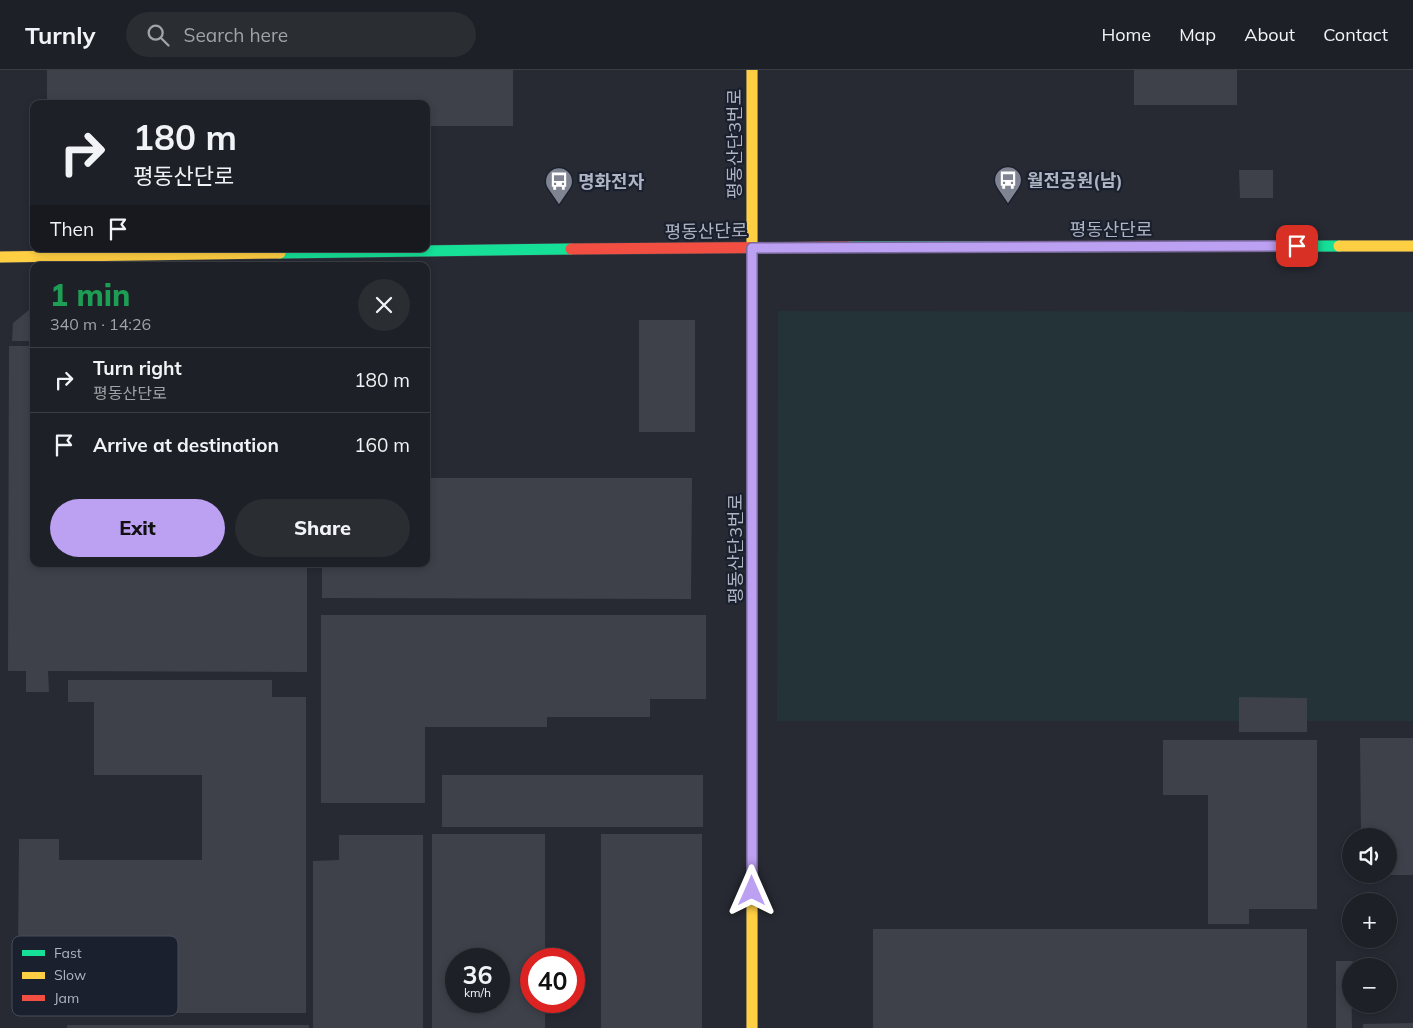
<!DOCTYPE html>
<meta charset="utf-8">
<style>
body{margin:0;font-family:Mulish,"Noto Sans KR",sans-serif;background:#2a2d32;color:#f1f3f6;height:100vh;display:flex;flex-direction:column;font-size:19px;white-space:nowrap}
*{box-sizing:border-box;margin:0}
p{font-size:16px;color:#a0a3a7}
.icon{flex:none;width:28px;height:28px;fill:none;stroke:currentColor;stroke-width:2;stroke-linecap:round;stroke-linejoin:round}
.map{position:relative;flex:1;overflow:hidden}
.side{position:absolute;left:30px;top:192px;width:400px;height:305px;display:flex;flex-direction:column;background:#1d2026;border-radius:10px;box-shadow:0 2px 8px #0003,0 0 0 1px #3b3e43}
.side>*{flex:none}
.hud{position:absolute;left:30px;top:30px;width:400px;height:152px;border-radius:10px;box-shadow:0 2px 8px #0003,0 0 0 1px #3b3e43;background:#1d2026;color:#f1f3f6;overflow:hidden}
.tools{position:absolute;left:1342px;top:758px;display:grid;gap:10px}
.tools a{display:grid;place-items:center;width:55px;height:55px;border-radius:50%;background:#1d2026;box-shadow:0 2px 8px #0003,0 0 0 1px #3b3e43;font-size:25px}
.speed{position:absolute;left:445px;top:878px;display:flex;gap:10px;font-size:25px;font-weight:700;text-align:center}
.speed>*{display:grid;place-content:center;width:65px;height:65px;border-radius:50%;background:#1d2026;box-shadow:0 2px 8px #0003,0 0 0 1px #3b3e43;line-height:1}
.speed small{font-size:12px;font-weight:400}
.speed .limit{border:8px solid #d22;background:#fff;color:#111}
.pin{position:absolute;display:grid;place-items:center;width:42px;height:42px;color:#fff;margin:-21px;border-radius:10px;box-shadow:0 2px 8px #0006}
.me{position:absolute;width:55px;margin:-28px;rotate:0deg;stroke-linejoin:round;filter:drop-shadow(0 0 4px #0008)}
.turn{display:flex;align-items:center;gap:18px;height:105px;padding:0 20px;font-size:22px}
.turn .icon{width:65px;height:65px;stroke-width:2.5}
.turn b{display:block;font-size:35px;line-height:42px}
.then{display:flex;align-items:center;height:48px;padding:0 20px;background:#0003;gap:10px;font-size:19px}
.round{display:grid;place-items:center;flex:none;width:52px;height:52px;border-radius:26px;background:#2a2d32}
.headline{display:flex;align-items:center;justify-content:space-between;height:85px;padding:0 20px}
h1{font-size:30px;font-weight:800;line-height:38px;color:#1e9e55}
.action{display:flex;gap:10px;margin-top:auto;padding:10px 20px}
.action a{flex:1;height:58px;border-radius:30px;background:#bca0f2;color:#111;font-size:20px;font-weight:800;line-height:58px;text-align:center}
.action a+a{background:#2a2d32;color:#f1f3f6}
ul{padding:0;list-style:none}
li{display:flex;align-items:center;gap:15px;height:65px;padding:0 20px;border-top:1px solid #3b3e43}
li div{flex:1}
li b{display:block;font-size:19px}
li em{font-style:normal}
header{display:flex;align-items:center;gap:30px;box-sizing:border-box;height:70px;padding:0 25px;background:#1d2026;border-bottom:1px solid #3b3e43}
header strong{font-size:24px}
nav{display:flex;gap:28px;margin-inline-start:auto;font-size:18px}
.search{width:350px;height:45px;background:#2a2d32;display:flex;align-items:center;gap:12px;box-sizing:border-box;padding:0 18px;border-radius:28px;color:#a0a3a7;font-size:19px}
.map>svg:first-child{display:block}
.green{fill:#243338}
.building{fill:#3e414a;fill-rule:evenodd}
.lines{fill:none;stroke-linecap:round;stroke-linejoin:round}
.fast-casing{stroke:#43454c;stroke-width:12}
.slow-casing{stroke:#43454c;stroke-width:12}
.jam-casing{stroke:#43454c;stroke-width:12}
.fast{stroke:#16e098;stroke-width:11}
.slow{stroke:#ffcf43;stroke-width:11}
.jam{stroke:#f24e42;stroke-width:11}
.route-casing{stroke:#7a689d;stroke-width:12}
.route{stroke:#bca0f2;stroke-width:9}
.labels{text-anchor:middle;dominant-baseline:central;stroke-width:4.5;stroke-linejoin:round;paint-order:stroke}
.street-label{font-size:18px;fill:#b0b5c5;stroke:#1a202d}
.poi-label{font-size:18px;font-weight:bold;fill:#b0b5c5;stroke:#1a202d;text-anchor:start}
.key{fill:#1a202d;stroke:#474d5b;stroke-width:1}
.key-label{font-size:14px;fill:#b0b5c5}
</style>
<header>
<strong>Turnly</strong>
<div class="search"><svg class="icon" aria-label="search" viewBox="0 0 24 24"><circle cx="10" cy="10" r="6"/><path d="M15 15l6 6"/></svg>Search here</div>
<nav><a>Home</a><a>Map</a><a>About</a><a>Contact</a></nav>
</header>
<div class="map">
<svg width="1413" height="958" viewBox="0 0 1413 958">
<rect width="100%" height="100%" fill="#272a33"/>
<!-- green -->
<path class="green" d="M778,241L1413,242V651H777Z"/>
<!-- building -->
<g class="building">
<path d="M47,0H513V56H426V34H47Z"/>
<rect x="1134" y="0" width="103" height="35"/>
<path d="M1239,100H1273V128H1240Z"/>
<path d="M34,236V271H12L13,253Z"/>
<rect x="639" y="250" width="56" height="112"/>
<path d="M9,276H34V494H307V602L48,601L49,622H26V601H8Z"/>
<path d="M426,408H692L691,529L322,528V494H426Z"/>
<path d="M321,545H706V629H650V647H547V657H425V733H321Z"/>
<path d="M68,610H272V627H306V943H101V886H18L19,769H59V790H202V705H94V632H68Z"/>
<path d="M1239,627L1307,628V662H1239Z"/>
<path d="M1360,668H1413V805H1389V766H1361Z"/>
<path d="M1163,670H1317V839H1249V854H1208V725H1163Z"/>
<rect x="442" y="705" width="261" height="52"/>
<path d="M432,764H545V889H531V931H545V958H432ZM456,889H499V931H456Z"/>
<rect x="601" y="764" width="101" height="194"/>
<path d="M339,765H423V958H313V791L339,790Z"/>
<rect x="873" y="859" width="434" height="99"/>
<path d="M1336,891H1353L1351,896L1352,958H1336Z"/>
<path d="M1413,953V958H1363V954Z"/>
<rect x="67" y="955" width="242" height="3"/>
</g>
<g class="lines">
<!-- fast casing -->
<g class="fast-casing">
<g id="fast">
<path d="M850,177L1339,176"/>
<path d="M280,183L571,179"/>
<path d="M752,328V581"/>
</g>
</g>
<!-- slow casing -->
<g class="slow-casing">
<g id="slow">
<path d="M752,0V328"/>
<path d="M1339,176H1413"/>
<path d="M0,187L280,183"/>
<path d="M752,581V958"/>
</g>
</g>
<!-- jam casing -->
<g class="jam-casing">
<path id="jam" d="M571,179L850,177"/>
</g>
<!-- fast -->
<use href="#fast" class="fast"/>
<!-- slow -->
<use href="#slow" class="slow"/>
<!-- jam -->
<use href="#jam" class="jam"/>
</g>
<g class="lines">
<!-- route casing -->
<g class="route-casing">
<path id="route" d="M752,821V178L1297,176"/>
</g>
<!-- route -->
<use href="#route" class="route"/>
</g>
<!-- icons -->
<defs>
<g id="bus-pin" transform="scale(1.4375)"><path d="M0 17L-7.5 6A9.5 9.5 0 1 1 7.5 6Z" fill="#808492" stroke="#1a202d"/><path d="M-5-6H5V4H4V6H2V4H-2V6H-4V4H-5ZM-3.5-4V0h7V-4ZM-3.5 1.2v1.5H-2V1.2ZM2 1.2v1.5H3.5V1.2Z" fill="#fff"/></g>
</defs>
<g fill-rule="evenodd">
<use href="#bus-pin" x="1008" y="110"/>
<use href="#bus-pin" x="559" y="111"/>
</g>
<g class="labels">
<!-- street labels -->
<g class="street-label">
<text transform="translate(734 74) rotate(-90)">평동산단3번로</text>
<text x="1111" y="159">평동산단로</text>
<text transform="translate(706 161) rotate(-1)">평동산단로</text>
<text transform="translate(735 479) rotate(-90)">평동산단3번로</text>
</g>
<!-- poi labels -->
<g class="poi-label">
<text x="1027" y="110">월전공원(남)</text>
<text x="578" y="111">명화전자</text>
</g>
</g>
<!-- legend -->
<rect x="12" y="866" width="166" height="80" rx="8" class="key"/>
<rect x="22" y="880" width="23" height="6" fill="#16e098"/>
<rect x="22" y="902" width="23" height="7" fill="#ffcf43"/>
<rect x="22" y="925" width="23" height="6" fill="#f24e42"/>
<g class="key-label">
<text x="54" y="888">Fast</text>
<text x="54" y="910">Slow</text>
<text x="54" y="933">Jam</text>
</g>
</svg>
<div class="tools">
<a><svg class="icon" aria-label="sound" viewBox="0 0 24 24"><path d="M4 9h4l5-4v14l-5-4H4zM17 9q2 3 0 6"/></svg></a>
<a>+</a>
<a>−</a>
</div>
<div class="speed"><div>36<small>km/h</small></div><div class="limit">40</div></div>
<div class="pin" style="left:1297px;top:176px;background:#d93025"><svg class="icon" aria-label="arrive" viewBox="0 0 24 24"><path d="M6 21V4h12l-3 4 3 4H6"/></svg></div>
<svg class="me" style="left:752px;top:821px" viewBox="-20 -20 40 40"><path d="M0-17L14 15 0 8-14 15z" fill="#bca0f2" stroke="#fff" stroke-width="4"/></svg>
<div class="hud">
<div class="turn"><svg class="icon" aria-label="right" viewBox="0 0 24 24"><path d="M7 20v-9h11M14 6l5 5-5 5"/></svg><div><b>180 m</b>평동산단로</div></div>
<div class="then">Then<svg class="icon" aria-label="arrive" viewBox="0 0 24 24"><path d="M6 21V4h12l-3 4 3 4H6"/></svg></div>
</div>
<section class="side">
<div class="headline"><div><h1>1 min</h1><p>340 m · 14:26</p></div><a class="round"><svg class="icon" aria-label="close" viewBox="0 0 24 24"><path d="M6 6l12 12M18 6L6 18"/></svg></a></div>
<ul>
<li><svg class="icon" aria-label="right" viewBox="0 0 24 24"><path d="M7 20v-9h11M14 6l5 5-5 5"/></svg><div><b>Turn right</b><p>평동산단로</p></div><em>180 m</em></li>
<li><svg class="icon" aria-label="arrive" viewBox="0 0 24 24"><path d="M6 21V4h12l-3 4 3 4H6"/></svg><div><b>Arrive at destination</b></div><em>160 m</em></li>
</ul>
<div class="action"><a>Exit</a><a>Share</a></div>
</section>
</div>
